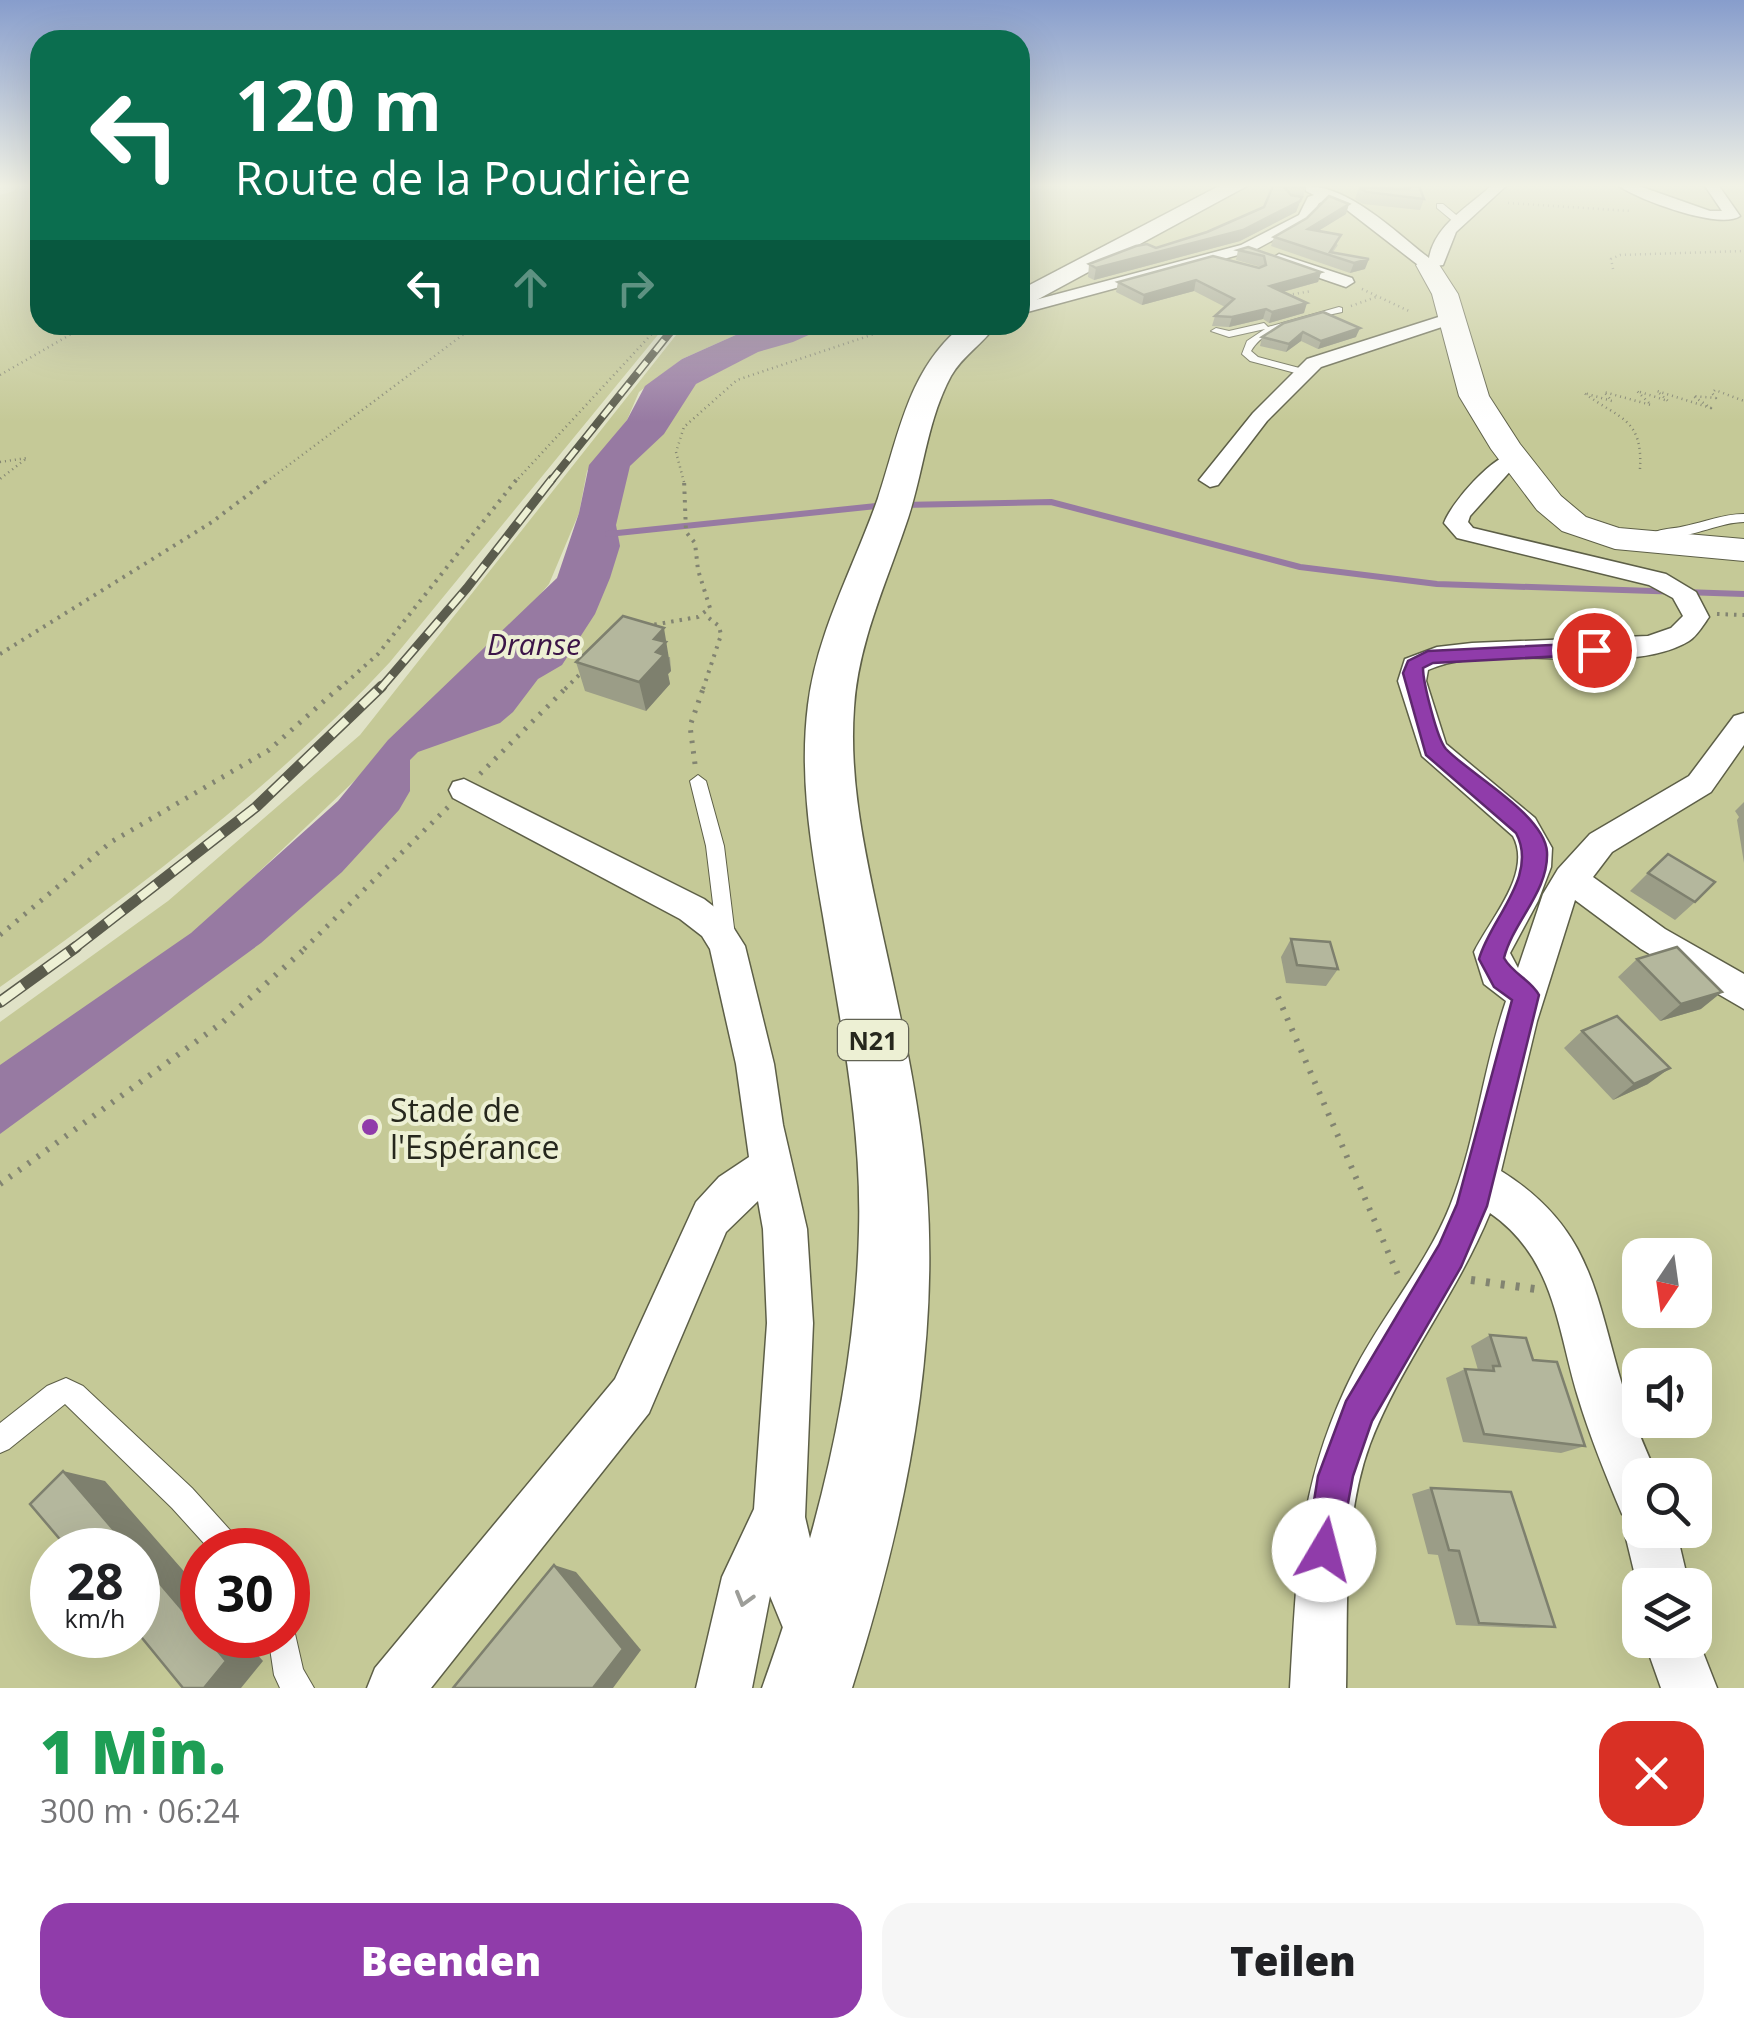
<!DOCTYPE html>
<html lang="de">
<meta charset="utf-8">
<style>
body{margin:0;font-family:"Open Sans",sans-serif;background:#f6f6f6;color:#202124;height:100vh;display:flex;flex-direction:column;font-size:38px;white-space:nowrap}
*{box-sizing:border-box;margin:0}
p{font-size:32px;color:#757577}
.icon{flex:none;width:55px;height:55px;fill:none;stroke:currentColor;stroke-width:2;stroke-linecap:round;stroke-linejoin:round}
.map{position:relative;height:1688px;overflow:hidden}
.side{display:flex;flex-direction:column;background:#fff;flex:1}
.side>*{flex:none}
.hud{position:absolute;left:30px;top:30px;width:1000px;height:305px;border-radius:30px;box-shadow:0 10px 40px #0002;background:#0b6e4f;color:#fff;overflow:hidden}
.needle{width:65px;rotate:193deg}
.fabs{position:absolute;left:1622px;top:1238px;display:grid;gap:20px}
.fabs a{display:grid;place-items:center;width:90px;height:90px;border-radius:20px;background:#fff;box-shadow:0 10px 40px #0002;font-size:50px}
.speed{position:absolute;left:30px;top:1528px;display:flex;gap:20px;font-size:50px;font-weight:700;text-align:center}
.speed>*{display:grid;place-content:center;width:130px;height:130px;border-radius:50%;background:#fff;box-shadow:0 10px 40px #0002;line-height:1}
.speed small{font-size:25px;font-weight:400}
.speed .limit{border:15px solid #d22;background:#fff;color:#111}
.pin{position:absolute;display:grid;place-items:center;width:85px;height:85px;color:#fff;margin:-42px;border:5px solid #fff;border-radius:50%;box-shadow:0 2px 10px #0007}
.me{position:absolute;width:110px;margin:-55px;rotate:8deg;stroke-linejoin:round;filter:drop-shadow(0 0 8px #0008)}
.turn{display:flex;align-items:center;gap:35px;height:210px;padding:0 40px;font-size:45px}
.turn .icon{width:130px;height:130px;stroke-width:2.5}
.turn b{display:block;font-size:70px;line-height:85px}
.lanes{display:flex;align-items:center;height:95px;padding:0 40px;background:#0003;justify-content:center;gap:50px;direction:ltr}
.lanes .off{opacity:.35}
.round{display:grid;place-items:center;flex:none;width:105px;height:105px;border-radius:30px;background:#f6f6f6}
.headline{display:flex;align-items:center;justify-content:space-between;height:170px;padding:0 40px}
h1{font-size:60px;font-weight:800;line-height:75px;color:#1e9e55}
.action{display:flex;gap:20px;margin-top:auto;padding:20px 40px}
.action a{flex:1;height:115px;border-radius:30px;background:#903caa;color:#fff;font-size:40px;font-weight:800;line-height:115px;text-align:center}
.action a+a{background:#f6f6f6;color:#202124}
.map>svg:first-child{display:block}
.green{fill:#c5c997;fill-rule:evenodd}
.water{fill:#977aa2}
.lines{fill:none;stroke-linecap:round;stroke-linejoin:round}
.stream{stroke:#977aa2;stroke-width:6}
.lane-casing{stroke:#5d5f47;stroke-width:2}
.street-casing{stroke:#5d5f47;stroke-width:3}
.secondary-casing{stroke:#5d5f47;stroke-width:2}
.primary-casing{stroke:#5d5f47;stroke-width:3}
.path-far4{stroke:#828471;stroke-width:2.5;stroke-dasharray:1 4;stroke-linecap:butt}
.path-far3{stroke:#828471;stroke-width:4;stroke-dasharray:2.5 6;stroke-linecap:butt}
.path-far2{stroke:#828471;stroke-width:5;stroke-dasharray:2.5 8;stroke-linecap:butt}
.path-far1{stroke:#828471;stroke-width:6;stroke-dasharray:2.5 9;stroke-linecap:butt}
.path{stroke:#828471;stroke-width:8;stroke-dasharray:4 11;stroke-linecap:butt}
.lane{fill:#fff;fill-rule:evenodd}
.street{fill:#fff;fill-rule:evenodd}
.secondary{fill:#fff;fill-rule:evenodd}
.primary{fill:#fff;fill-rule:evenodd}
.rail-far3-casing{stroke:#5b5c4d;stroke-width:8}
.rail-far2-casing{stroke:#5b5c4d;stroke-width:9}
.rail-far1-casing{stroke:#5b5c4d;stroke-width:11}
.rail-casing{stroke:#5b5c4d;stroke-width:12}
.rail-far3{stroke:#edf0d4;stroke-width:5;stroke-dasharray:14;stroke-linecap:butt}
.rail-far2{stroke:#edf0d4;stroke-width:6;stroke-dasharray:18;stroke-linecap:butt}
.rail-far1{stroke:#edf0d4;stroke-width:8;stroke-dasharray:21;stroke-linecap:butt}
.rail{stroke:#edf0d4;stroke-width:9;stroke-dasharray:28;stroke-linecap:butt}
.wall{fill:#9b9d87}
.shaded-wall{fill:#7e806e}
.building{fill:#b4b79d;stroke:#7e806e;stroke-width:2.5}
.oneway{stroke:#9d9e99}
.route{fill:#903caa;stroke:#5e276e;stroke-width:2.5}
.poi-dot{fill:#903caa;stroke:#edf0d4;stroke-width:4}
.labels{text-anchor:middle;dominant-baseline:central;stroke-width:8;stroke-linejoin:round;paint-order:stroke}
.shield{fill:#edf0d4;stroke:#626354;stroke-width:2.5}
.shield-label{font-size:25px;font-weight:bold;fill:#26271d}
.water-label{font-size:30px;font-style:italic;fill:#3c1548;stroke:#edf0d4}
.near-poi-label{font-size:32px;fill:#26271d;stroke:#edf0d4;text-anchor:start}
</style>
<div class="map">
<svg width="1744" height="1688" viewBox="0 0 1744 1688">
<rect width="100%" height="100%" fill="#e0e2c7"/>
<!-- green -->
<g class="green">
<path d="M17,186H40V325H666L390,662C275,786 138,889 0,987V195L14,191Z"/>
<path d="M1033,186H1744V1688H0V1099L555,622L660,397L792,325H1020V201ZM1640,1255H1695V1310H1640ZM1640,1365H1695V1420H1640ZM1640,1475H1695V1530H1640ZM52,1550H138V1635H52ZM202,1550H288V1635H202ZM1640,1585H1695V1640H1640Z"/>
<path d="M684,325H758L682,359L639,392L627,420L587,471L579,513L549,584L499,643L181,946L0,1071V1022L168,901L360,735Z"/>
</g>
<!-- water -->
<path class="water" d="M758,325H831L793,342L758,352L696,384L664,434L630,466L616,525L620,546L610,578L595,614L562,665L538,679L513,712L500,723L418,752L410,760V791L399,810L342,872L261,943L0,1134V1065L191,933L338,801L388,740L557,578L579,513L589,465L627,420L645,386L682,359Z"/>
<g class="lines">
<!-- stream -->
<g class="stream">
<path d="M901,505L1051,502L1300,567L1437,584L1744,594"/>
<path d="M608,534L886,505"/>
</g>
<!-- lane casing -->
<g class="lane-casing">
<g id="lane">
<path d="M1437,204H1443L1461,219V223H1455L1437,208Z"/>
<path d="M1339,307L1342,308V312C1314,319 1267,323 1251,351L1258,357L1307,370L1308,372L1303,375L1250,361L1242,354L1247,341L1265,329L1229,337L1211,331L1216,328L1229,331L1264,323L1268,327Z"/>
<path d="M1744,514V522C1716,522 1677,546 1653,533C1662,528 1674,529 1685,526C1705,522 1723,514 1744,514Z"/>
<path d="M698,775L706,781L724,846L735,936L733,942L726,944L719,942L717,936L706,846L690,781Z"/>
<path d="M66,1378L83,1386L192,1488L239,1540L243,1550H210L172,1508L65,1404L9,1449L0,1453V1423L47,1386Z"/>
<path d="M288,1622L293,1625L303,1669L314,1688H280L274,1675L268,1635H288Z"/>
</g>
</g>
<!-- street casing -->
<g class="street-casing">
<g id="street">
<path d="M1306,186C1350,186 1395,232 1429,258C1435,225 1468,207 1491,186H1506L1456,232L1443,265L1422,268L1347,210L1326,201L1319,203L1310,220L1253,251L1020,314V304L1241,245L1299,215L1308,197L1314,195L1306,191Z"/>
<path d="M1619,186H1639L1710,211H1722L1705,186H1719L1740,216C1720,230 1639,200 1619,186Z"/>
<path d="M1279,254L1352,278L1354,282L1346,287L1273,262L1271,259Z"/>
<path d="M1451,313L1457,314V322L1321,367L1267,421L1218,485L1210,487L1199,480L1253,413L1307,359Z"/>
<path d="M1515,453L1526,460L1514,467L1470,516L1468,522L1473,528L1666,574L1696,592L1709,617C1704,624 1697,636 1689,641C1624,680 1498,639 1428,670L1426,681L1446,744L1535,818L1552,848L1551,867L1538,901L1510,953L1518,968L1543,894L1558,869L1590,834L1689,776L1734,716L1744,713V745L1711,792L1612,852L1593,877L1665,929L1744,974V1009L1641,949L1575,900L1537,1021L1501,1171C1592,1228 1595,1294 1623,1388C1632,1418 1644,1446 1657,1475H1640V1530H1676L1689,1585H1640V1596L1624,1530L1630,1517L1622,1514C1606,1476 1590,1437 1578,1397C1557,1328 1555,1258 1490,1213C1457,1294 1400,1365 1370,1444C1342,1520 1348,1609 1346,1688H1290C1297,1568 1298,1481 1354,1371C1383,1314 1426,1266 1450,1206C1476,1141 1483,1068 1506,1001L1484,984L1474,952C1490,919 1533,873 1513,836L1422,756L1398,681L1405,659L1437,647L1472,643L1648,636L1671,628L1683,616L1673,598L1649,585L1457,538L1444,523C1451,503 1494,454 1515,453Z"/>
<path d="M464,779L704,899L726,916L745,946L774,1064L783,1125L807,1229L813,1323L805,1517L825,1603L839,1633L831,1652L812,1660L793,1652L770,1596L752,1688H696L722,1577L754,1509L767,1323L763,1229L758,1201L726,1232L649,1413L431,1688H367L375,1668L615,1379L696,1202L719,1177L749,1157L736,1064L710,949L702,936L680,919L453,798L449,790L453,782Z"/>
<path d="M1695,1632L1717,1688H1661L1644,1640H1695Z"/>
</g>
</g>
<!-- secondary casing -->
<g class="secondary-casing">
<path id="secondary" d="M1428,258L1436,260L1458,294L1489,396L1520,444L1561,496L1586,517L1619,528L1744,539V561L1615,549L1562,531L1537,510L1491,449L1459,396L1432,294L1416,265Z"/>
</g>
<!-- primary casing -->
<g class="primary-casing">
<g id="primary">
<path d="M1219,186H1247L1020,309V290Z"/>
<path d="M963,325H996C983,344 963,355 951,376C926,422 923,478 905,527C885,586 858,644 854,708C849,776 863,843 877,909C897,1002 920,1096 927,1191C939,1361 903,1527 852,1688H762C815,1540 855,1390 859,1231C862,1125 840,1020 823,916C811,847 799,776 808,705C817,632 854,567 878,498C899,435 908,369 963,325Z"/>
</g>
</g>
<!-- path-far4 -->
<g class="path-far4">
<path d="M1508,203L1631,211"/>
<path d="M1613,269L1611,259L1620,255L1744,251"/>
<path d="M1362,289L1411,312"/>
<path d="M1288,295L1312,291"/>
<path d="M1351,306L1379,296"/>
<path d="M0,375L87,325"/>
<path d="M0,462L27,458L0,479"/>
<path d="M1640,469C1643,418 1619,419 1584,393L1612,401L1604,392L1651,405L1637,391L1668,401L1657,391L1711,408L1693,396L1716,398L1712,393L1715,390L1744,401"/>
<path d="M266,482L476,325"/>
<path d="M515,482L660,325"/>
<path d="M684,482L676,452L684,427L737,380L901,325"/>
</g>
<!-- path-far3 -->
<g class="path-far3">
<path d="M1717,614L1744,615"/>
<path d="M646,626L698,617L710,608L698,570L695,543L686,532L684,479"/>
<path d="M0,654L212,522L269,479"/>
<path d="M339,689L378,654L517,479"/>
<path d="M565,689L582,672"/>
<path d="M703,689L721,635L719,626L705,615"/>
</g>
<!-- path-far2 -->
<g class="path-far2">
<path d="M695,764L690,726L704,686"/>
<path d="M480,774L568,686"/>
<path d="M0,935L111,842L269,750L341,686"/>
<path d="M304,949L448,807"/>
</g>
<!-- path-far1 -->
<g class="path-far1">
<path d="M1278,997L1398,1275"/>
<path d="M0,1184L223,1022L307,947"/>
</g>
<!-- path -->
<path class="path" d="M1471,1280L1535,1289"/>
<!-- lane -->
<use href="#lane" class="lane"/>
<!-- street -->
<use href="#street" class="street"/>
<!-- secondary -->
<use href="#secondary" class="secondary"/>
<!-- primary -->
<use href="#primary" class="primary"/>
<!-- rail-far3 casing -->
<g class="rail-far3-casing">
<path id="rail-far3" d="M550,482L676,325"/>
</g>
<!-- rail-far2 casing -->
<g class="rail-far2-casing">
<path id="rail-far2" d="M380,689L467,588L552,479"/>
</g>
<!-- rail-far1 casing -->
<g class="rail-far1-casing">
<path id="rail-far1" d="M73,949L256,807L382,686"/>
</g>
<!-- rail casing -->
<g class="rail-casing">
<path id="rail" d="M0,1002L76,947"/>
</g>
<!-- rail-far3 -->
<use href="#rail-far3" class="rail-far3"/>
<!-- rail-far2 -->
<use href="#rail-far2" class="rail-far2"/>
<!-- rail-far1 -->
<use href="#rail-far1" class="rail-far1"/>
<!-- rail -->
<use href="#rail" class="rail"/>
</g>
<!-- wall -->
<g class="wall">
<path d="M1273,186H1306L1303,198H1301L1296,212L1240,241L1094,280L1088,277L1089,264L1156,248L1207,232L1264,207Z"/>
<path d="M1383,186H1419L1424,199L1420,210L1363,204L1355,199L1359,188L1406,189L1404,187Z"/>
<path d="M1346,214L1318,231L1338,245L1333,252L1365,269L1350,273L1271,246L1274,237Z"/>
<path d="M1238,250L1321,272L1318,282L1283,292L1304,313L1269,323L1263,319L1229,327L1212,326L1215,316L1225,307L1194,291L1142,305L1116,292L1118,282L1261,267L1236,260Z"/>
<path d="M1284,323L1356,337L1318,349L1301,341L1286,352L1260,346L1262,337Z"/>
<path d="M670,657L671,671L668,674L670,684L646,711L585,691L576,662Z"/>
<path d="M1744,802V863L1737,820L1739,817L1735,811Z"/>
<path d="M1648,873L1695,902L1675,920L1630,891Z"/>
<path d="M1291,939L1338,969L1326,986L1286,983L1281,957Z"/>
<path d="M1637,959L1701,1009L1660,1021L1618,977Z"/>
<path d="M1582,1031L1648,1084L1613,1100L1564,1048Z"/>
<path d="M1490,1335L1533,1360L1585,1446L1561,1453L1463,1442L1446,1378L1465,1369L1478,1370L1471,1346Z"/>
<path d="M1431,1488L1555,1627L1529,1628L1456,1625L1438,1555L1428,1554L1412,1494Z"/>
</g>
<!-- shaded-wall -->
<g class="shaded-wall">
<path d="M1302,197L1296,212L1240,241L1094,280L1096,268L1243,230Z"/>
<path d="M1349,204L1346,214L1305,239L1308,229Z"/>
<path d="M1369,259L1365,269L1350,273L1354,263Z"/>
<path d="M1321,272L1318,282L1267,296L1270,286Z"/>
<path d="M1196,280L1194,291L1142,305L1144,295Z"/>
<path d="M1307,303L1304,313L1269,323L1272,312Z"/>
<path d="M1266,309L1263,319L1229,327L1232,317Z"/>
<path d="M1360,328L1356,337L1318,349L1321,341Z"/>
<path d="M1303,332L1301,341L1286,352L1289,344Z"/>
<path d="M664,628L671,671L668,674L670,684L646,711L639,682L654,639Z"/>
<path d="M1722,992L1701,1009L1660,1021L1681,1004Z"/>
<path d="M1670,1068L1648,1084L1613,1100L1634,1084Z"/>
<path d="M63,1471L105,1481L202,1592V1633L138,1558V1550H131Z"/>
<path d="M554,1565L576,1572L641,1650L613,1688H593Z"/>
<path d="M204,1635H240L263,1661L241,1688H204Z"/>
</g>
<!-- building -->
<g class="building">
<path d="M1273,186H1286L1284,187L1291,195L1302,197L1300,201L1243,230L1096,268L1089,264L1136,246L1147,244L1156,248L1207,232L1264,207Z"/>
<path d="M1410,186H1419L1424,199L1367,192L1359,188L1409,189Z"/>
<path d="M1329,196L1349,204L1308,229L1341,235L1330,252L1369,259L1354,263L1274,237L1307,218Z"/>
<path d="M1248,247L1321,272L1270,286L1307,303L1272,312L1266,309L1232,317L1215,316L1234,299L1196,280L1144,295L1118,282L1213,256L1259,268L1266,265L1264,256L1238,250Z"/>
<path d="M1323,312L1360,328L1321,341L1303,332L1289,344L1262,337L1284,323Z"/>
<path d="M623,616L664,628L654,639L666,642L656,652L664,655L639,682L576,662Z"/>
<path d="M1668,854L1715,882L1695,902L1648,873Z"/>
<path d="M1291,939L1330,942L1338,969L1297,965Z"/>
<path d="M1677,947L1722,992L1681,1004L1637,959Z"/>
<path d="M1617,1016L1670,1068L1634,1084L1582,1031Z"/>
<path d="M1490,1335L1526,1338L1533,1360L1557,1362L1585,1446L1484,1434L1465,1369L1494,1371L1493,1366H1500Z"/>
<path d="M63,1471L131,1550H69L30,1504Z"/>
<path d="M1431,1488L1511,1492L1555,1627L1479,1623L1459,1551L1449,1550Z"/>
<path d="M138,1558L202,1633V1635H204L226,1661L204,1688H183L138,1633Z"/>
<path d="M554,1565L623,1649L593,1688H453Z"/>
</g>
<!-- one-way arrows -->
<defs><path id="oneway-chevron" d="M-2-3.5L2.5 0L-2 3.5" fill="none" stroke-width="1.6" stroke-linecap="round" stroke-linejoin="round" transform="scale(2.5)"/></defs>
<use class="oneway" href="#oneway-chevron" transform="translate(744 1599) rotate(106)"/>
<!-- sky -->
<linearGradient id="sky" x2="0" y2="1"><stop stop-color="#879dcc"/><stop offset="0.44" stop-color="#f1f2e6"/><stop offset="1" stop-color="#f1f2e6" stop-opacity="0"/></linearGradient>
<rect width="1744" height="422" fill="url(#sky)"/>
<!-- route -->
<path class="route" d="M1594,643L1604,650L1601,654L1433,663L1423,668C1423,682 1437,739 1446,749C1471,775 1545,815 1547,852C1549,891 1513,922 1504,958C1513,974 1531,980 1539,995L1487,1206L1461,1267L1372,1421L1353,1476L1337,1563L1324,1569L1311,1563L1306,1550L1318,1476L1346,1401L1439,1245L1457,1204L1512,1000L1494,987L1479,959C1490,919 1539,876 1516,833L1426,755L1403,673L1408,661L1428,651Z"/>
<!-- markers -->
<circle class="poi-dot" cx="370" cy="1127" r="10"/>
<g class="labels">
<!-- shield labels -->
<rect class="shield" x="838" y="1020" width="70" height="40" rx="8"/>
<g class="shield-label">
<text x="873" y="1040">N21</text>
</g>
<!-- water labels -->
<g class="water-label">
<text x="534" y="643">Dranse</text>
</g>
<!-- near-poi labels -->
<g class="near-poi-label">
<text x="390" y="1109">Stade de<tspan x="390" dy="37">l'Espérance</tspan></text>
</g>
</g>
</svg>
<div class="fabs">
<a><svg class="needle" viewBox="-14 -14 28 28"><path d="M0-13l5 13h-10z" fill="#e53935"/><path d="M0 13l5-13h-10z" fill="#757577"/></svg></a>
<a><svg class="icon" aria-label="sound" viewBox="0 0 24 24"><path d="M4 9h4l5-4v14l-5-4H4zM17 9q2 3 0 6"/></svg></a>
<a><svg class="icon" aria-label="search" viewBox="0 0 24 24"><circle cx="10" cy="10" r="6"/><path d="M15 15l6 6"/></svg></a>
<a><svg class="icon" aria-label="layers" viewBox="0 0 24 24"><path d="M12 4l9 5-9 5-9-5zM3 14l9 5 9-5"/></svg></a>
</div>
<div class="speed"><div>28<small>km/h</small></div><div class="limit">30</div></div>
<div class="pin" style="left:1594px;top:650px;background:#d93025"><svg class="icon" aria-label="arrive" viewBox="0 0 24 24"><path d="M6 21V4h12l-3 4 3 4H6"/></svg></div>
<svg class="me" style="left:1324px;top:1550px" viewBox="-20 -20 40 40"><circle r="19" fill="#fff"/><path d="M0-13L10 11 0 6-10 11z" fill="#903caa"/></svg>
<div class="hud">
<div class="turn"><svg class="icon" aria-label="left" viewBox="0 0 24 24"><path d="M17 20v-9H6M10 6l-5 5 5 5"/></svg><div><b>120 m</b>Route de la Poudrière</div></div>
<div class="lanes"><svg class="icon" aria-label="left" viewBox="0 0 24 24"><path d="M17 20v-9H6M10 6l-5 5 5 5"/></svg><svg class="icon off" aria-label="ahead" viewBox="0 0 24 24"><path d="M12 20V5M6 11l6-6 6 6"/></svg><svg class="icon off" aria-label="right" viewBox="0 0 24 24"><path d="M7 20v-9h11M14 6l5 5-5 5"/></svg></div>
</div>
</div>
<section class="side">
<div class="headline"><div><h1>1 Min.</h1><p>300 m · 06:24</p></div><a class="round" style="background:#d93025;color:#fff"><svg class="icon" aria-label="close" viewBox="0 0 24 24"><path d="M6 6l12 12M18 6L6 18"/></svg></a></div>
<div class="action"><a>Beenden</a><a>Teilen</a></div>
</section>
